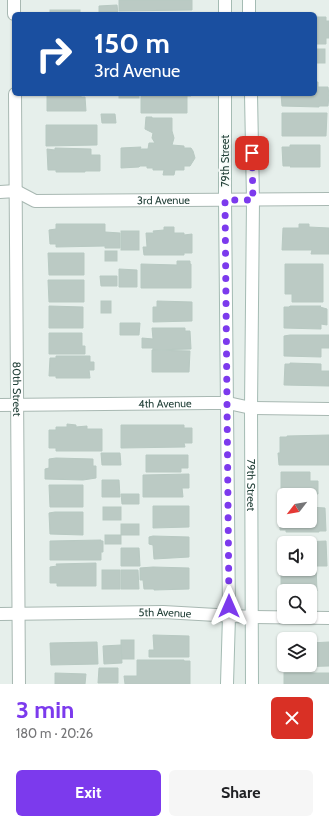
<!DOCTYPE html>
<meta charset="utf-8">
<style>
body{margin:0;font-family:Cabin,sans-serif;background:#f6f6f6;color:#202124;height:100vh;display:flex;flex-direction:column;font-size:15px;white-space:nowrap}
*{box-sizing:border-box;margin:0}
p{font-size:13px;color:#757577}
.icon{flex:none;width:22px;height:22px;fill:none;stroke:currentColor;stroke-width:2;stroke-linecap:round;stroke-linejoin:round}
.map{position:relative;height:684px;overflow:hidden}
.sheet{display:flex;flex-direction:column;background:#fff;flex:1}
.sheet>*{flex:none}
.guide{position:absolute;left:12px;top:12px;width:305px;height:84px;border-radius:6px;box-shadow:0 1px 3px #0004;background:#1a4fa0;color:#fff;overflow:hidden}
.needle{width:26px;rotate:239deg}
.fabs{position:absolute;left:277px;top:488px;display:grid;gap:8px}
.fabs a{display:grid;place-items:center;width:40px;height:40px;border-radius:6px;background:#fff;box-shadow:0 1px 3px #0004;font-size:20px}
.pin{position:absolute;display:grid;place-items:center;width:34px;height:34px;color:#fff;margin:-17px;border-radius:8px;box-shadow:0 2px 6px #0006}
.me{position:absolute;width:44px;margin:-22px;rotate:0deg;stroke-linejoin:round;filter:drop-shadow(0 0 3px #0008)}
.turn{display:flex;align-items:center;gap:14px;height:84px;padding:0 16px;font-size:18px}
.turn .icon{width:52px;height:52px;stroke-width:2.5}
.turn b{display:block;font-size:28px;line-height:34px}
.round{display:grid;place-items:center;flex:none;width:42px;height:42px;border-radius:6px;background:#f6f6f6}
.head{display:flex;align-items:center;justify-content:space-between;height:68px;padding:0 16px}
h1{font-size:24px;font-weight:700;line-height:30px;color:#7c3aed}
.button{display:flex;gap:8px;margin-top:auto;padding:8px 16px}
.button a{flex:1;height:46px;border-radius:6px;background:#7c3aed;color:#fff;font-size:16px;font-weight:700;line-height:46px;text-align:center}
.button a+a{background:#f6f6f6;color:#202124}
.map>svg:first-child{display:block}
.building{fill:#bbcac4;stroke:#b8c9c2}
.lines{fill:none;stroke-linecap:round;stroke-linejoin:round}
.street-casing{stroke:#a8b8b2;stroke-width:14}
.secondary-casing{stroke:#a4bbb3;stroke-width:14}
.street{stroke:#fff;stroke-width:12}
.secondary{stroke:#fff;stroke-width:12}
.route{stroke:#7c3aed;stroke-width:7;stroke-dasharray:0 12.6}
.labels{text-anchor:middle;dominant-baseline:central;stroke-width:3.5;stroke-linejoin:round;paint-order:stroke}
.street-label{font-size:11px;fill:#24423a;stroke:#f7fbf9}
</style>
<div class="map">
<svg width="329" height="684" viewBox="0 0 329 684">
<rect width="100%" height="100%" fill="#e6efeb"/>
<!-- building -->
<g class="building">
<path d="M119,0H192V10L119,11Z"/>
<path d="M117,5L118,14H99V6Z"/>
<rect x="50" y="10" width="30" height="4"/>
<rect x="146" y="13" width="41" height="1"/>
<path d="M315,17H326V21H329V38H326V44H315Z"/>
<rect x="315" y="49" width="10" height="14"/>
<path d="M315,82H318V87H328L329,95L328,106H319V107L282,106L281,94H315Z"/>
<path d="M47,94H81V97H85L86,111H47Z"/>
<rect x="119" y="94" width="20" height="4"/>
<path d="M148,94H191V96H187V113H141V96H147Z"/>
<path d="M282,113H327L326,136H282Z"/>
<path d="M101,114H115L116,123H102Z"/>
<path d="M146,117H152V118H172V131L174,138L172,145L184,146V148H191L193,151L195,158L190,166H184V170H175L174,175H163L164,170H153V168H147V166H140L139,167L121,168V148L141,147L140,149H148L149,143H155L152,138L153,133L145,129Z"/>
<path d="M46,125H97V145L46,146Z"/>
<path d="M290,145H320V167H290L291,166H283L282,147H290Z"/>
<path d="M55,148L91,149V155H100V171H85V172H56V170H48L47,149L55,150Z"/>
<path d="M56,224H105V232L120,233V248H105V246L56,247V244H50L49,230L56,229Z"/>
<path d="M299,224H309V227L329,228V254H311L312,250H282L283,228H299Z"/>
<path d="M164,227H174V233H184V235L192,234V253H184V255H144L143,247H147L146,233H154L153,231L164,230Z"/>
<rect x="121" y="231" width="18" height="19"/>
<rect x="105" y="251" width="12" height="10"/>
<path d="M48,253H84V275H49Z"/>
<path d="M177,261H190V264H191V288H141V264L177,265Z"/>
<path d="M285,264H323V302H292V294H285Z"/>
<path d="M119,269L137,270V287H119Z"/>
<path d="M100,276H117V286H101Z"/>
<path d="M48,280H84V302H49Z"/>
<rect x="101" y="301" width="10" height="12"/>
<path d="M157,301L192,302V321L153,322V307H157Z"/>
<path d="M49,306L83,307V328H49Z"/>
<path d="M290,306H321L320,307L327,309V325L321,324V329L284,328V307H289Z"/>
<path d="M120,323H140L139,335H120Z"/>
<path d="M152,328H185V331H190L191,349L153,350V348H142V338L153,339Z"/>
<path d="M49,333H82V346H85V354H49Z"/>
<path d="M290,335H329V348H321V357L284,356V336Z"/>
<path d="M152,350L190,351L189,372H152Z"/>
<path d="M56,356H90V362H94V370H89L90,378H56V376H49L50,358H56Z"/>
<path d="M290,363L321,364V371H329V386L284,385L285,364H290Z"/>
<path d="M67,424L76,425V427L87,426V429H102V451H56V448H49V430H56V427H67Z"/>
<path d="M121,425H184V428H192V443H184L185,447L121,448Z"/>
<path d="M329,435V465H279L278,453H280V437H287V436Z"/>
<path d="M101,453H120L121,465H102Z"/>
<path d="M146,455H188V468H181V472H146Z"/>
<path d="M56,458L93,459V466H96V478L83,480L45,479V469L49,468V459Z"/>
<path d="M281,472H310V481H318V494H311V496H281Z"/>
<path d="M189,474V488H182L183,497H143V475Z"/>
<path d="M102,480H119L120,497H102Z"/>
<path d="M49,485H83V507H50Z"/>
<path d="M121,494H139V504H122Z"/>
<path d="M153,506H189V527L153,528Z"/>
<rect x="103" y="507" width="18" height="13"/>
<path d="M310,507L325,508L326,531H319V532H286V530H280V509H284V521H310Z"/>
<path d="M55,512H83V535L50,534L49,513Z"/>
<rect x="121" y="524" width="18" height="11"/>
<rect x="105" y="535" width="16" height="9"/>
<path d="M153,536L189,537V557L154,559L153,545L149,544V537Z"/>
<path d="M101,540V541H103V552H101V560H50V541Z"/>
<path d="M326,541L327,566H310V543H284V564H281V543Z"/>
<path d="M121,548H139L140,566H121Z"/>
<path d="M96,563V586H57V583H50V567L57,566L56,564Z"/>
<path d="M310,566H316L317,591H287V587H281V569H310Z"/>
<path d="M153,567L189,568V589L154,590V589H144L143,580H140V568Z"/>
<rect x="102" y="570" width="18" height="19"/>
<path d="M121,570H138L139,589H121Z"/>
<path d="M153,635L189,636V657H149V650H154Z"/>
<rect x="121" y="640" width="13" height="19"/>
<path d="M97,642L98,664L51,665L50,643Z"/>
<path d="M329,642V666L291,667V665H284L283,644H284V665H310V643Z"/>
<path d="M121,645L122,663L104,664L103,646Z"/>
<path d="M137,660H184V661H190V684H125L124,676H137Z"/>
<path d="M99,668H118V683H98Z"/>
<path d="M55,673L86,674L85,684H55Z"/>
<rect x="284" y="673" width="45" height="11"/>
</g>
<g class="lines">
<!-- street casing -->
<g class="street-casing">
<g id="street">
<path d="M14,0V14"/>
<path id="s1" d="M15,94L19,684"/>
<path id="s2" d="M0,192L16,191L35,201L329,199"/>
<path id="s3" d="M0,405L210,403H228L251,408L329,409"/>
<path id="s4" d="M0,614L163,612L252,617L329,618"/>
</g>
</g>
<!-- secondary casing -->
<g class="secondary-casing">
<g id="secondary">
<path d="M249,0V14"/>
<path d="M225,14V0"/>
<path d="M225,94V200L229,616L227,684"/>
<path id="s5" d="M251,94L253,200L251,408L252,684"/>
</g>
</g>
<!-- street -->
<use href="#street" class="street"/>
<!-- secondary -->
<use href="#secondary" class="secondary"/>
</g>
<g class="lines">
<!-- route -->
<path class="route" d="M229,606L225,200H253L252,153"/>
</g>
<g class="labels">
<!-- street labels -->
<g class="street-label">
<text transform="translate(225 161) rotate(-90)">79th Street</text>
<text stroke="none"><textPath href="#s2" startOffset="166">3rd Avenue</textPath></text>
<text stroke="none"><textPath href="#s1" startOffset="295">80th Street</textPath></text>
<text stroke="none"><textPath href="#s3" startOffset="165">4th Avenue</textPath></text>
<text stroke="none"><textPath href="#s5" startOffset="391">79th Street</textPath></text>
<text stroke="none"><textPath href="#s4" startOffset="165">5th Avenue</textPath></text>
</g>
</g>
</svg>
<div class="fabs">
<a><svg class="needle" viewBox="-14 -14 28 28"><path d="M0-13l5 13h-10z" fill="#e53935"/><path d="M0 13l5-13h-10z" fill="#757577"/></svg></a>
<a><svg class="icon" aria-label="sound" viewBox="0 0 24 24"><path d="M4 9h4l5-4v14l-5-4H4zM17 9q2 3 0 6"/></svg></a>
<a><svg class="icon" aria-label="search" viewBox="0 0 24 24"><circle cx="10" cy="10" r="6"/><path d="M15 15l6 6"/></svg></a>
<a><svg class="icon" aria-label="layers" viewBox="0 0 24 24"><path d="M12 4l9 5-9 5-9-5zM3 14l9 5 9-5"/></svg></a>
</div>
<div class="pin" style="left:252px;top:153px;background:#d93025"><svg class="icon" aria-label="arrive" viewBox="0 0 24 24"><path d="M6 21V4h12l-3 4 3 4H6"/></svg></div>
<svg class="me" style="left:229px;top:606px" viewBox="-20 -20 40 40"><path d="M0-17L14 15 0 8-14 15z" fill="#7c3aed" stroke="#fff" stroke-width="4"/></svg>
<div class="guide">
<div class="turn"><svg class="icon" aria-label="right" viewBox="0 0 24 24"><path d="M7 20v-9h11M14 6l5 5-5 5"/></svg><div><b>150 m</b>3rd Avenue</div></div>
</div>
</div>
<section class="sheet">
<div class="head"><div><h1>3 min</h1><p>180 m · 20:26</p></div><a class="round" style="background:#d93025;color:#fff"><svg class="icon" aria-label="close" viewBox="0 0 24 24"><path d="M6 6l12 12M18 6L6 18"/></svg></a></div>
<div class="button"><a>Exit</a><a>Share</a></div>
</section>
